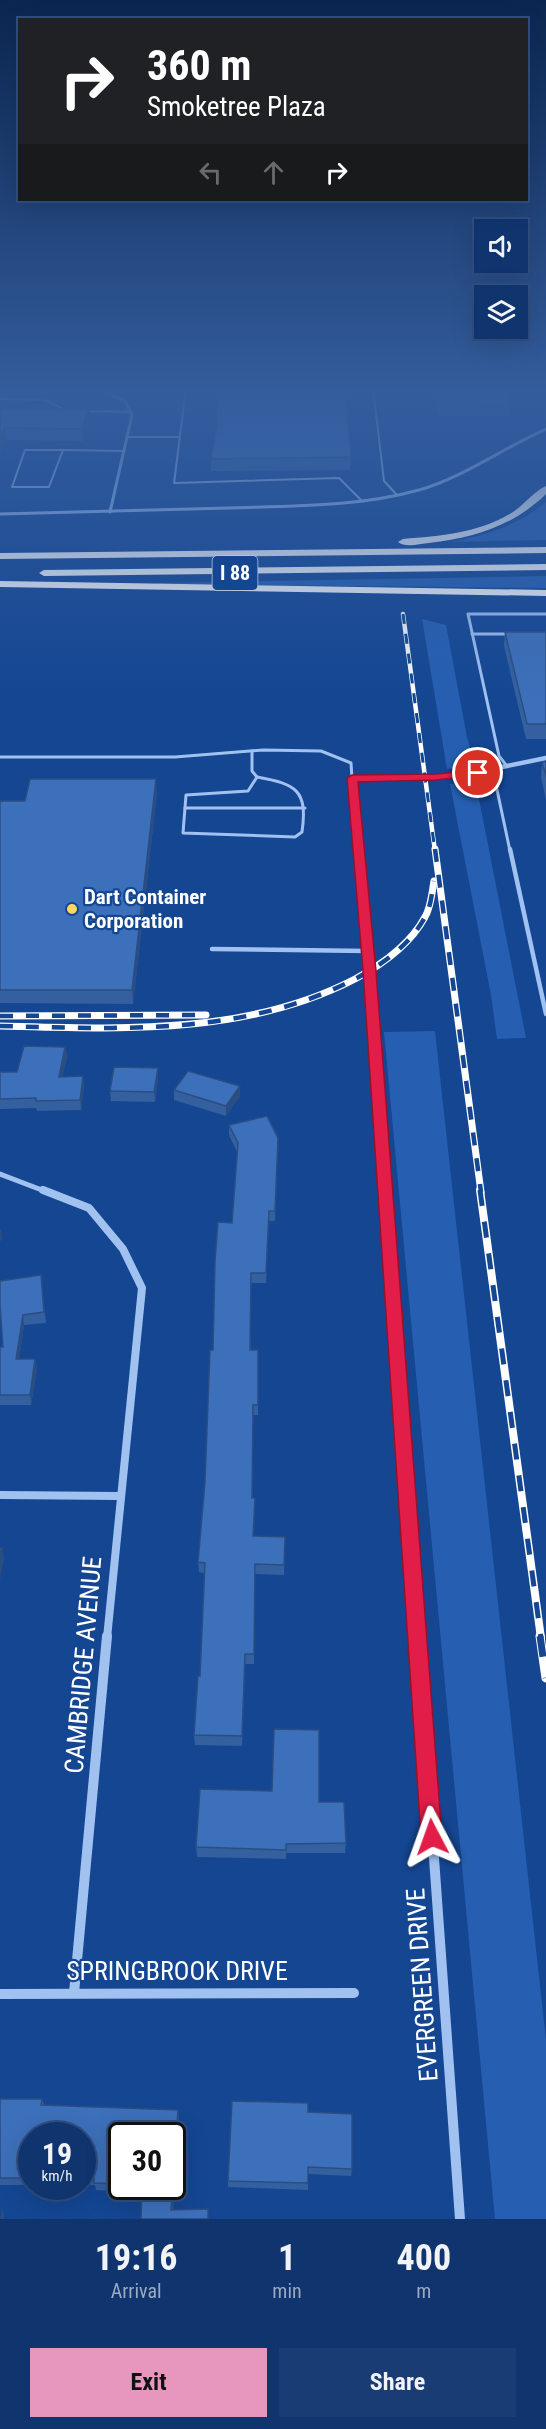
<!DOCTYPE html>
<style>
body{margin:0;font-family:"Roboto Condensed",sans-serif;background:#183c73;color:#f1f3f6;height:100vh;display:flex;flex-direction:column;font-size:22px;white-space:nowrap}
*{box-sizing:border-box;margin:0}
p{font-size:20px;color:#9baac2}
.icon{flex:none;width:33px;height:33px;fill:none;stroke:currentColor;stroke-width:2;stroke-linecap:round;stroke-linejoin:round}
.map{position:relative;height:2219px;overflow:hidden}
.details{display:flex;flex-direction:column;background:#0f346e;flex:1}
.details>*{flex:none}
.hud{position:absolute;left:18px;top:18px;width:510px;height:183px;border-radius:0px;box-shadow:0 6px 24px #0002,0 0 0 2px #2f4f81;background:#202124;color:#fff;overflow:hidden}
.tools{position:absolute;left:474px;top:219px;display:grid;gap:12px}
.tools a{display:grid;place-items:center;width:54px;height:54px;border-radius:0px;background:#0f346e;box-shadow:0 6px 24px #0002,0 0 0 2px #2f4f81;font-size:30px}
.speed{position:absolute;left:18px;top:2122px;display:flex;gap:12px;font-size:30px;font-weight:700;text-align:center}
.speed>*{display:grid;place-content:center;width:78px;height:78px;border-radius:50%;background:#0f346e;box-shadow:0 6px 24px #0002,0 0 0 2px #2f4f81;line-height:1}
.speed small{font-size:15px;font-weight:400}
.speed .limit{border:3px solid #111;border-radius:9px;background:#fff;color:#111}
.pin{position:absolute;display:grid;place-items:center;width:51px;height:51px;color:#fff;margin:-26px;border:3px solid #fff;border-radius:50%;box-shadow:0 2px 6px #0007}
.me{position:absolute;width:66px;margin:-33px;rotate:356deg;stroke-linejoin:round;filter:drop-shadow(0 0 4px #0008)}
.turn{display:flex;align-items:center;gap:21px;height:126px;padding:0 30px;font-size:27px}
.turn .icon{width:78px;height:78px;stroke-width:2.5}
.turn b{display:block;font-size:42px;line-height:51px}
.lanes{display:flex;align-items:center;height:57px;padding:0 30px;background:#0003;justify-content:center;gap:30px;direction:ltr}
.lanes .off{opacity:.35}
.eta{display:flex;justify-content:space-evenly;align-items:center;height:102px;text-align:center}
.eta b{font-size:36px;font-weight:700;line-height:42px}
.action{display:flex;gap:12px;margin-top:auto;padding:12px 30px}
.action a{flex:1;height:69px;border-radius:0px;background:#e797bd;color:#111;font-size:24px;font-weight:700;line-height:69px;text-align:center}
.action a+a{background:#183c73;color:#f1f3f6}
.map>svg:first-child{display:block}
.green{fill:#265fb1}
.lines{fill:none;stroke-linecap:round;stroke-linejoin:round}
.service-far2{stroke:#a1c2f1;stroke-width:2}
.service-far1{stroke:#a1c2f1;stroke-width:3}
.service{stroke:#a1c2f1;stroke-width:4.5}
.minor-far4{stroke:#a1c2f1;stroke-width:3}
.minor-far3{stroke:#a1c2f1;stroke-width:4.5}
.minor-far2{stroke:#a1c2f1;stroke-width:5}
.minor-far1{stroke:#a1c2f1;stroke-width:8}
.minor{stroke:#a1c2f1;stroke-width:10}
.motorway{fill:#fff;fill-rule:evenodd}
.rail-far3-casing{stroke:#fff;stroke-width:4.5}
.rail-far2-casing{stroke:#fff;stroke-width:7}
.rail-far1-casing{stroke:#fff;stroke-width:8}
.rail-casing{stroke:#fff;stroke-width:9}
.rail-far3{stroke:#144692;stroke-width:3;stroke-dasharray:10;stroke-linecap:butt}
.rail-far2{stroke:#144692;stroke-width:4.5;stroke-dasharray:13;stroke-linecap:butt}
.rail-far1{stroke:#144692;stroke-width:5;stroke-dasharray:16;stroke-linecap:butt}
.rail{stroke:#144692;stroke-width:7;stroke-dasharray:21;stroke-linecap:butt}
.wall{fill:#3460a0;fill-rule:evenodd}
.shaded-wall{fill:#2b4e82}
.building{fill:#3d70ba;stroke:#2b4e82;stroke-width:1.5}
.route{fill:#e11d48;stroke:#92132f;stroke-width:1.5}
.poi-dot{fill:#ffd862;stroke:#144692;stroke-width:2}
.labels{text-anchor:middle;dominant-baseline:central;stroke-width:4.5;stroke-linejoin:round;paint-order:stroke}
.shield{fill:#144692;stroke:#b8c8de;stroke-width:1.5}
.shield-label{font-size:20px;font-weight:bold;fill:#fff}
.poi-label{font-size:21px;font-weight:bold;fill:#fff;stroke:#144692;text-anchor:start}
.near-street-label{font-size:26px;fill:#fff;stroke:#144692}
</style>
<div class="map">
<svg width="546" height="2219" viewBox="0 0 546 2219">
<rect width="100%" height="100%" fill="#144692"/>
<!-- green -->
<g class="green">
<path d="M546,502V540L450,542C486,535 518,526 546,502Z"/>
<path d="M546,576V588L157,584V583Z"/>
<path d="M422,619L446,625L467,737L475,766L447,769Z"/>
<path d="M450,784H465L477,789L526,1038L497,1039L491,995Z"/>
<path d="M435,1031L546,2040V2219H495L384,1032Z"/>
</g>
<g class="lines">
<!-- service-far2 -->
<g class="service-far2">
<path d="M186,388L174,483L339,478L362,501"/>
<path d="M373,388L384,481L397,495"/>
<path d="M0,399L44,400L68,411"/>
<path d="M84,411L131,412"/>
<path d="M128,437H180"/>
<path d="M25,450H63L49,487H12Z"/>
<path d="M63,450L125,451"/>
</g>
<!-- service-far1 -->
<g class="service-far1">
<path d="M472,634H511"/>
<path d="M252,751V771L257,777"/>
<path d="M0,757H175L263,750L321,751L351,763L352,779"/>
<path d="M506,765L499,756L468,614H546"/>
<path d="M478,773L496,785L510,851"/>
<path d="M257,777C296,784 308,790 302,832L295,837L183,833L186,795L248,791Z"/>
<path d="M185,808H305"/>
</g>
<!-- service -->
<g class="service">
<path d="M510,849L546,1014"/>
<path d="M212,949L368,951"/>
</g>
<!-- minor-far4 -->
<g class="minor-far4">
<path d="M97,388L125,401L132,415L110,512"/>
<path d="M0,514C76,512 152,510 228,508C291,506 358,507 419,490C464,477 503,448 546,429"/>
</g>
<!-- minor-far3 -->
<path class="minor-far3" d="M359,851L352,779L458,776L546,758"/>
<!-- minor-far2 -->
<g class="minor-far2">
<path d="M359,849L386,1192"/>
<path d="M0,1174L47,1192"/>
</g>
<!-- minor-far1 -->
<g class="minor-far1">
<path d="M43,1190L89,1208L123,1249L142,1288L107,1638"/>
<path d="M386,1190L418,1638"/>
<path d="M0,1495L120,1496"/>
</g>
<!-- minor -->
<g class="minor">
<path d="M418,1636L460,2219"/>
<path d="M74,1993L107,1636"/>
<path d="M0,1994L354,1993"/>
</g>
<!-- motorway -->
<g class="motorway">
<path d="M546,486V494C513,526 474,538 429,543C419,544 405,548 398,542L403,539C441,536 480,533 513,512C524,505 534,491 546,486Z"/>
<path d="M546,547V553L0,559V553Z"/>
<path d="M546,564V570L44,576L39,573L44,570Z"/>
<path d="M0,581L546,590V596L0,587Z"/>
</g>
<!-- rail-far3 casing -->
<g class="rail-far3-casing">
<path id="rail-far3" d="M403,614L435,851"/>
</g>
<!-- rail-far2 casing -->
<g class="rail-far2-casing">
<g id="rail-far2">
<path d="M435,849L481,1192"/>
<path d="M0,1016L206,1015"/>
<path d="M0,1026C119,1029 245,1036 355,979C383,964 410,945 425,917C431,907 432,892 434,881"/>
</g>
</g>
<!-- rail-far1 casing -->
<g class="rail-far1-casing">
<path id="rail-far1" d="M480,1190L541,1638"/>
</g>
<!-- rail casing -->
<g class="rail-casing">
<path id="rail" d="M540,1636L546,1678"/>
</g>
<!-- rail-far3 -->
<use href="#rail-far3" class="rail-far3"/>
<!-- rail-far2 -->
<use href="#rail-far2" class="rail-far2"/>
<!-- rail-far1 -->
<use href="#rail-far1" class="rail-far1"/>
<!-- rail -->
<use href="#rail" class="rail"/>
</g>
<!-- wall -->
<g class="wall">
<path d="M432,388H505L510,405L509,416H439Z"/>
<path d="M0,409L89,421L83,441L5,440L0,454Z"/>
<path d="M217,426L351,457L350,470L211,471V459Z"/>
<path d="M505,632H546V739H526L504,646Z"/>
<path d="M542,762H546V800L541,777Z"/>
<path d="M157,792L133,1004L0,1003V801H25Z"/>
<path d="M65,1047L67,1057L62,1077L83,1076L84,1086L81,1110L37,1111L36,1108L0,1109V1072H17Z"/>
<path d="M158,1078L155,1102L111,1101L110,1091Z"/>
<path d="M174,1090L240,1096L226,1116L174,1100Z"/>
<path d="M229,1125L278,1138L275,1221H269L266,1283H251V1350H258V1415H253L252,1498H255L253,1536L285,1537L284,1575L255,1574L254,1664H245L242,1746L195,1745L194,1735L200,1676L204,1573L199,1572L198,1562L205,1482L213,1350L232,1223L237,1152L229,1135Z"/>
<path d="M42,1286L46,1323L24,1325L19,1359H35L37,1369L31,1405H0V1347H3Z"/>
<path d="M319,1802L346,1843L345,1853H286V1859L197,1857L196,1847Z"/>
<path d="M0,2099H42L44,2105L178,2110L179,2117L173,2210L208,2209V2219H141L142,2192L96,2190L95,2185H82V2136H32V2185H0ZM122,2136H172V2187H122Z"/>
<path d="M308,2112L352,2169L351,2176L308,2174V2190L228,2187V2181Z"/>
</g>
<!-- shaded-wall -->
<g class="shaded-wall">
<path d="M89,409V421L83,441L82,429Z"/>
<path d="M4,428L5,440L0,454V439Z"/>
<path d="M156,779L157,792L133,1004L132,990Z"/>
<path d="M65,1047L67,1057L60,1087L59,1077Z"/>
<path d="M158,1068V1078L155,1102L154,1092Z"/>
<path d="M83,1076L84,1086L81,1110L80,1100Z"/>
<path d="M240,1086V1096L226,1116V1106Z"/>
<path d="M269,1211V1221L266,1283V1273Z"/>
<path d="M1,1229L2,1239L0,1242V1230Z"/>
<path d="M23,1315L24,1325L18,1369L16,1359Z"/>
<path d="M35,1359L37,1369L31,1405L30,1395Z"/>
<path d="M2,1548L4,1558L0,1580V1560Z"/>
<path d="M178,2110L179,2117L172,2217L171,2210Z"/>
<path d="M2,2208L4,2215V2219H0Z"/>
</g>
<!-- building -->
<g class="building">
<path d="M217,388H345L351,457L211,459L217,426L216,389Z"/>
<path d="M436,388H505L510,405L439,404Z"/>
<path d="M0,409H89L82,429L4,428L0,439Z"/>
<path d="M505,632H546V724H527Z"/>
<path d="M542,762H546V776Z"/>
<path d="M30,779H156L132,990H0V801H25Z"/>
<path d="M24,1046L65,1047L59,1077L83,1076L80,1100L36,1101V1098L0,1099V1072H17Z"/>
<path d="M114,1067L158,1068L154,1092L110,1091Z"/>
<path d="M188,1071L240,1086L226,1106L174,1090Z"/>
<path d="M267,1116L278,1138L275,1211H269L266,1273H251L250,1350H258V1405H253L252,1498H255L253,1536L285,1537L284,1565L255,1564L254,1654H245L242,1736L194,1735L198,1676H200L205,1563L198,1562L205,1482L210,1350H213L215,1261L218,1222L232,1223L238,1143L229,1125Z"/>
<path d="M41,1275L44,1312L23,1315L16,1359H35L30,1395H0V1347H3L0,1305V1281Z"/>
<path d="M0,1548H2L0,1560Z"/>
<path d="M274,1729L319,1730V1802H344L346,1843L286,1844V1850L196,1847L200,1789L272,1791Z"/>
<path d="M0,2099H42L41,2105L178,2110L171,2210L208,2209V2219H141L142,2187H172V2136H122V2184L94,2183V2178H82V2136H32V2178H0Z"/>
<path d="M232,2101L308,2103V2112L352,2114V2169L308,2167V2183L228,2181Z"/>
</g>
<!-- sky -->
<linearGradient id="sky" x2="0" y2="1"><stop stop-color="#0b2650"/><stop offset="0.56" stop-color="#345d9d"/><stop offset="1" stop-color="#345d9d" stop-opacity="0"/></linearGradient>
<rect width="546" height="699" fill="url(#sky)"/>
<!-- route -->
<path class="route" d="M478,770L483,773L482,775L436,780L358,782L376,971L442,1837L439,1845L432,1848L424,1845L421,1837L363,971L347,778L352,775L436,774Z"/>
<!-- markers -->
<circle class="poi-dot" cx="72" cy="909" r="6"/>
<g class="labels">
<!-- shield labels -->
<rect class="shield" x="212.5" y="556" width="45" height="34" rx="4.5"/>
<g class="shield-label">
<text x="235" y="573">I 88</text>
</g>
<!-- poi labels -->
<g class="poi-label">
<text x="84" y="897">Dart Container<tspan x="84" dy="24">Corporation</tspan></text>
</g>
<!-- near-street labels -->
<g class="near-street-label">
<text transform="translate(83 1665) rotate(-85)">CAMBRIDGE AVENUE</text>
<text x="177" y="1971">SPRINGBROOK DRIVE</text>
<text transform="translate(422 1985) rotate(-94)">EVERGREEN DRIVE</text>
</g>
</g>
</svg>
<div class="tools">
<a><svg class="icon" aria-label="sound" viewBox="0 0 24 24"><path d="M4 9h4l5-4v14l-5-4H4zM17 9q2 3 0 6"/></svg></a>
<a><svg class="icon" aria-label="layers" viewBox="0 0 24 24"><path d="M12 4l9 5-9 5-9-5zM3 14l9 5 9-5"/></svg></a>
</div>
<div class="speed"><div>19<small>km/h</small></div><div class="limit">30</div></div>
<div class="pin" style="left:478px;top:773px;background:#d93025"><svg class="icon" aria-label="arrive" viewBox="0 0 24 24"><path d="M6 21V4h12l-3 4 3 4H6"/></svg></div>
<svg class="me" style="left:432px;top:1837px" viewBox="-20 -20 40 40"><path d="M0-17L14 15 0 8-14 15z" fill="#e11d48" stroke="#fff" stroke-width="4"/></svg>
<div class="hud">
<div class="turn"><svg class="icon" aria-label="right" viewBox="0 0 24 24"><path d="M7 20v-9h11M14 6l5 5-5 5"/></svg><div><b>360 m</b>Smoketree Plaza</div></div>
<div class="lanes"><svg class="icon off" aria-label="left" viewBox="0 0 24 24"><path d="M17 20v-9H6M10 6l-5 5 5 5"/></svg><svg class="icon off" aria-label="ahead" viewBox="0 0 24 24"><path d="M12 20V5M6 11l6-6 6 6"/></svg><svg class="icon" aria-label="right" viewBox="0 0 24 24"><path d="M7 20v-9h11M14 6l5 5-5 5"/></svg></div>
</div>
</div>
<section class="details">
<div class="eta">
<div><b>19:16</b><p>Arrival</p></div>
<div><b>1</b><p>min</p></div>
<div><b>400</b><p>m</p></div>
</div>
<div class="action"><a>Exit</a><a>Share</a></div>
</section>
